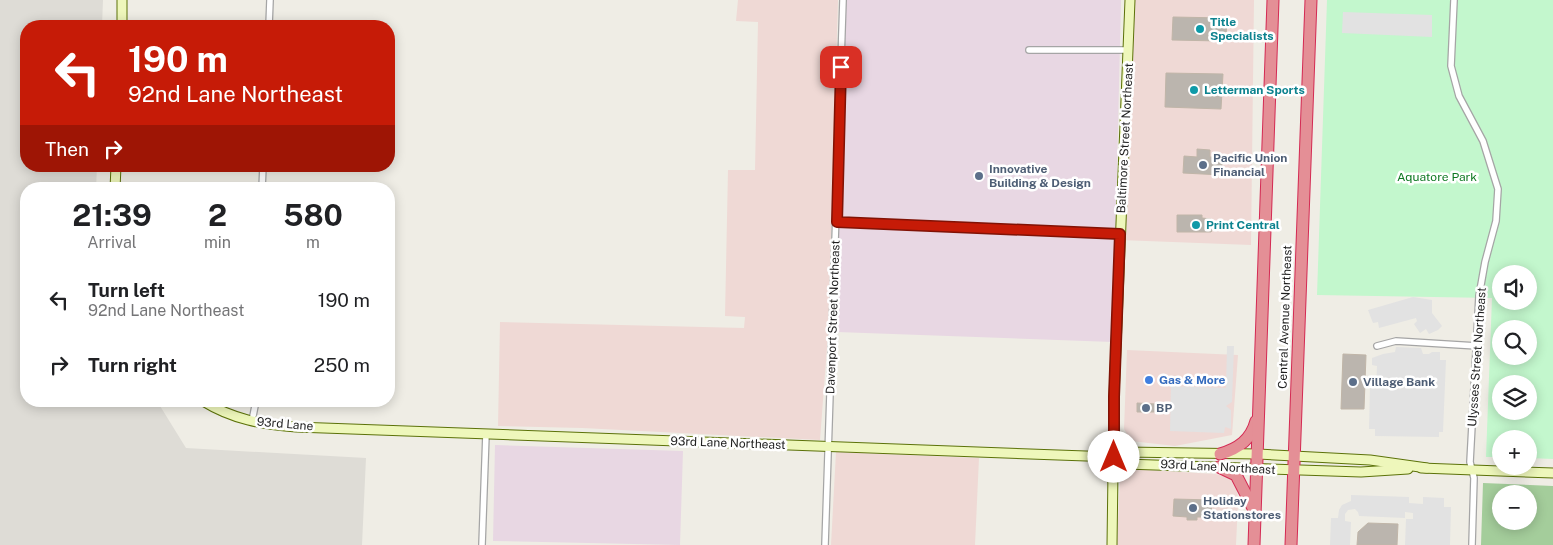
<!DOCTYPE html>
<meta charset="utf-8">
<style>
body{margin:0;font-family:"Public Sans",sans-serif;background:#f2f2f2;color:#202124;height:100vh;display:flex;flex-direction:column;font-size:19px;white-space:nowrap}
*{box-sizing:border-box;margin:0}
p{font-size:16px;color:#757577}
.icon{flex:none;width:28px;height:28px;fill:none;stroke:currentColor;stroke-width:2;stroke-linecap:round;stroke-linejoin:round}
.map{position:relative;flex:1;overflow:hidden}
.details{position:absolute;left:20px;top:182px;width:375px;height:225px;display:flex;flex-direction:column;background:#fff;border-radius:20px;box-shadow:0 2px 12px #0003}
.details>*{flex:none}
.banner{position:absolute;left:20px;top:20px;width:375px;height:152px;border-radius:20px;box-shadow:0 2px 12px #0003;background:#c61b07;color:#fff;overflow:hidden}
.tools{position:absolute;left:1492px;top:265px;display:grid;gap:10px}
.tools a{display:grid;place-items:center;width:45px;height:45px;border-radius:50%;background:#fff;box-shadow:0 2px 12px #0003;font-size:25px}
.pin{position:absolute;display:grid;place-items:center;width:42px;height:42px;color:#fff;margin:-21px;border-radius:10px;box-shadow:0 2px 8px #0006}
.me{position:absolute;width:55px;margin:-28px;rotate:0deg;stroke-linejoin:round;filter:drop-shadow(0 0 4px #0008)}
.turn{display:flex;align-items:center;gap:18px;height:105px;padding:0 25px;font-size:22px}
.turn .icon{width:65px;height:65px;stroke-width:2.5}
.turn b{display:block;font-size:35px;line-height:42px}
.then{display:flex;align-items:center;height:48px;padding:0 25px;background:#0003;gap:10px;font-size:19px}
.eta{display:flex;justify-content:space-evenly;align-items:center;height:85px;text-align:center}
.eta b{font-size:30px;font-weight:700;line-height:35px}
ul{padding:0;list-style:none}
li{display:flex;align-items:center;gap:15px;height:65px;padding:0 25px}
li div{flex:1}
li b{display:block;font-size:19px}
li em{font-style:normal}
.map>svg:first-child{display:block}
.commercial{fill:#efd9d5}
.industrial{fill:#e8d7e3}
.airport{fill:#dedcd6}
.forest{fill:#a4cd9b;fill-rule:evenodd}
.park{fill:#c3f7cd;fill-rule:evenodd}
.parking{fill:#e2e2e2}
.building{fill:#bbb5ae;stroke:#c0b5a8}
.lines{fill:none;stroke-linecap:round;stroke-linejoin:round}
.street-casing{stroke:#a5a5a5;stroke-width:8}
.secondary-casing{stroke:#5c7209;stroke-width:11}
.highway-casing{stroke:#d42a53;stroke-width:13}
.street{stroke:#fff;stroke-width:5.5}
.secondary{stroke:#eef7bb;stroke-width:9}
.highway{stroke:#e48f96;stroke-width:11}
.route-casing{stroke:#811205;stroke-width:12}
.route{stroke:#c61b07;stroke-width:9}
.culture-dot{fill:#0f9aa8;stroke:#fff;stroke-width:2}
.service-dot{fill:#5c6f8a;stroke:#fff;stroke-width:2}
.shop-dot{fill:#3f7fe0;stroke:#fff;stroke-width:2}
.labels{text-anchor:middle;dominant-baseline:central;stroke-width:5;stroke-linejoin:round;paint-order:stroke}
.culture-label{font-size:12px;font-weight:bold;fill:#0d838f;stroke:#fff;text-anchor:start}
.street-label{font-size:12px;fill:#1e1e1e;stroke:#fff}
.service-label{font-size:12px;font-weight:bold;fill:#4e5e75;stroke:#fff;text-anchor:start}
.park-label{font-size:12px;fill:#0f7923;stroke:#fff}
.shop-label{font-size:12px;font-weight:bold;fill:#366cbe;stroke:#fff;text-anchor:start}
</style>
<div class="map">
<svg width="1553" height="545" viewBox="0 0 1553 545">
<rect width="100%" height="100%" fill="#efede5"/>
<!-- commercial -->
<g class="commercial">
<path d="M738,0H838L828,334L820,440L582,428L498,426L500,322L744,328L745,317L725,316L728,170H755L758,22L736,21Z"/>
<path d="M1135,0H1254L1251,245L1120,240Z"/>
<path d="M1127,350L1238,355L1232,435L1175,446L1131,441L1124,429Z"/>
<path d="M836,452L979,458L975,545H831Z"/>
<path d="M1131,469L1215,474L1227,477L1237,484L1238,502L1236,545H1117L1120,478Z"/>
</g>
<!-- industrial -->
<g class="industrial">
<path d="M843,0H1121L1113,342L837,332Z"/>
<path d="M495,445L683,451L680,545L493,541Z"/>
</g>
<!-- airport -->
<path class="airport" d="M0,0H103L102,26H26V166H97L96,189H26V401H157L186,448L366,458L362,545H0Z"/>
<!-- forest -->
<path class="forest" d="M1483,483L1553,486V545H1481ZM1501,494H1529V521H1501Z"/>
<!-- park -->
<path class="park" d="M1327,0H1553V459L1529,458V439H1501V457H1486L1492,298L1317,295ZM1501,274H1529V301H1501ZM1501,329H1529V356H1501ZM1501,384H1529V411H1501Z"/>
<!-- parking -->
<g class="parking">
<path d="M1343,12L1432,15V37L1342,33Z"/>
<path d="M1413,297L1432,300V313L1442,326L1438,330L1429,334L1426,329L1420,333L1414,324L1417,321L1416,318L1379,328L1378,322L1373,323L1368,310Z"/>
<path d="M1227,346H1234L1232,402L1226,406L1231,410V429L1225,427L1224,433L1170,431L1171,386L1226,388Z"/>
<path d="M1396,347L1421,348L1423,354H1429L1432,352H1440V360H1446L1443,432H1439V437L1375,436V429H1369L1370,388L1376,387L1377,366L1372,365V358L1383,354L1395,352Z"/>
<path d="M1351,495L1409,497V503L1423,504V497L1444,498V507H1451L1450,545H1405L1406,519H1413V513L1405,512V518L1359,516L1358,512L1355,509L1348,510L1345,514V521L1351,522L1350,545H1330L1331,518H1338L1339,510L1342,505L1351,501Z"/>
</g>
<!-- building -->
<g class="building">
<path d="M1173,17L1223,18L1227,24L1226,34L1220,41L1172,40Z"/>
<path d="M1166,73L1223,74L1221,109L1165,107Z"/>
<path d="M1197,149L1210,150V157H1222V175L1183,173L1184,156L1197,157Z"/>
<path d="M1177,215H1202V218L1211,219L1215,228L1211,232H1177Z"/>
<path d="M1343,354L1366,355L1364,409H1341Z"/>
<path d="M1137,403L1156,404L1155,412H1137Z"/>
<path d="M1174,499L1212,500L1211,517H1197V520H1187V517L1173,516Z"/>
<path d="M1368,523L1398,524L1397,545H1357L1358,532Z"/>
</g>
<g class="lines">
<!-- street casing -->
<g class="street-casing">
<g id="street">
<path d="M1454,0L1451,66L1459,96L1483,141L1498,189L1496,221L1485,262L1479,296L1470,462L1474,478L1472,545"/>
<path d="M269,26L270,0"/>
<path d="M1029,50H1129"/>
<path d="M262,189L263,166"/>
<path d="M837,222L1120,234"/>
<path d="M1377,346L1396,341L1477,346"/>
<path d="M252,421L256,401"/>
<path d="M482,545L486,434"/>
<path d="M825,545L843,0"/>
</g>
</g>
<!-- secondary casing -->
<g class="secondary-casing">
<g id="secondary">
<path d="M122,26V0"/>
<path d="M115,189L116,166"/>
<path d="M203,401C232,419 263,425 296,427L1114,457L1125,452L1258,454L1370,460L1427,468"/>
<path d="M1114,457L1125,464L1361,472L1408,469"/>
<path d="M1421,468L1553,473"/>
<path d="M1112,545L1114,397L1130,0"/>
</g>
</g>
<!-- highway casing -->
<g class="highway-casing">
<g id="highway">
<path d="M1220,454C1238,449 1251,440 1256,421"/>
<path d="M1219,467L1236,475L1254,510"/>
<path d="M1254,545L1273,0"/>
<path d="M1291,545L1311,0"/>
</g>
</g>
<!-- street -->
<use href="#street" class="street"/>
<!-- secondary -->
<use href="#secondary" class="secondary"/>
<!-- highway -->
<use href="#highway" class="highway"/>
</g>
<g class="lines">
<!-- route casing -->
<g class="route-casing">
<path id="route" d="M841,67L837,222L1120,234L1114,397V457"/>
</g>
<!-- route -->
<use href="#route" class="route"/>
</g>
<!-- markers -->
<g class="culture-dot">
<circle cx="1200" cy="29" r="5"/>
<circle cx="1194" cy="90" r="5"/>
<circle cx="1196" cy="225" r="5"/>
</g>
<g class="service-dot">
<circle cx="1203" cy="165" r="5"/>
<circle cx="979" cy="176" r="5"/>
<circle cx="1353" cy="382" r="5"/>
<circle cx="1146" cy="408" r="5"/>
<circle cx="1193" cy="508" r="5"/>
</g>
<circle class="shop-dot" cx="1149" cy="380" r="5"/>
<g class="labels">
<!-- culture labels -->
<g class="culture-label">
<text x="1210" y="22">Title<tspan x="1210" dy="14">Specialists</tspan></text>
<text x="1204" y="90">Letterman Sports</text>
<text x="1206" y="225">Print Central</text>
</g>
<!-- street labels -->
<g class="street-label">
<text transform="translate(1125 138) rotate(-87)">Baltimore Street Northeast</text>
<text transform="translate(833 317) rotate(-88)">Davenport Street Northeast</text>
<text transform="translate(1285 317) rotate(-88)">Central Avenue Northeast</text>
<text transform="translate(1477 357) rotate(-86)">Ulysses Street Northeast</text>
<text transform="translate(285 424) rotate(5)">93rd Lane</text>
<text transform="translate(728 443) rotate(2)">93rd Lane Northeast</text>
<text transform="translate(1218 467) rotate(3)">93rd Lane Northeast</text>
</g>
<!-- service labels -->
<g class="service-label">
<text x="1213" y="158">Pacific Union<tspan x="1213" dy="14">Financial</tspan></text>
<text x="989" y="169">Innovative<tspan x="989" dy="14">Building &amp; Design</tspan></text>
<text x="1363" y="382">Village Bank</text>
<text x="1156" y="408">BP</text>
<text x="1203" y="501">Holiday<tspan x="1203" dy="14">Stationstores</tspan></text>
</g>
<!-- park labels -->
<g class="park-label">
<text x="1437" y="177">Aquatore Park</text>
</g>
<!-- shop labels -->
<g class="shop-label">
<text x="1159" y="380">Gas &amp; More</text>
</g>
</g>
</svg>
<div class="tools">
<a><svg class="icon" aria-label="sound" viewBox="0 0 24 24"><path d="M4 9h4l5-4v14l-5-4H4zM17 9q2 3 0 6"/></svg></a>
<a><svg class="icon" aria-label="search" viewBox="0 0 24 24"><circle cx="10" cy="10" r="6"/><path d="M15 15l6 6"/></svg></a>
<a><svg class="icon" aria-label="layers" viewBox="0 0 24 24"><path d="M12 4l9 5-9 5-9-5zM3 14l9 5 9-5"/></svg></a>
<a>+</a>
<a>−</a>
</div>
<div class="pin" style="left:841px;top:67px;background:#d93025"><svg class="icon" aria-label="arrive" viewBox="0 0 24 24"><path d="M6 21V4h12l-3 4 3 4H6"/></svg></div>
<svg class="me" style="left:1114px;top:457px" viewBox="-20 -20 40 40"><circle r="19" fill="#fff"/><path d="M0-13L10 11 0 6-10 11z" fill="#c61b07"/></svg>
<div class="banner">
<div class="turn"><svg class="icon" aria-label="left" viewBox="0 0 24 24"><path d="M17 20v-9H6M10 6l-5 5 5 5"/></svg><div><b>190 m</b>92nd Lane Northeast</div></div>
<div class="then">Then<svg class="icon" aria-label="right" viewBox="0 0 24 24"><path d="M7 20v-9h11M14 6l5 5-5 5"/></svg></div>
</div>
<section class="details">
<div class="eta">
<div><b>21:39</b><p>Arrival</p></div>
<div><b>2</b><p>min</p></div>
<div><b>580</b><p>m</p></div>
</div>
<ul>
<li><svg class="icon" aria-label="left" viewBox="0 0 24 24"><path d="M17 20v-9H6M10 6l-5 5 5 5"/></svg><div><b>Turn left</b><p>92nd Lane Northeast</p></div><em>190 m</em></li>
<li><svg class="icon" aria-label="right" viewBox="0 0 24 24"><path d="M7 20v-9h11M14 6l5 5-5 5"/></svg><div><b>Turn right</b></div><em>250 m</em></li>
</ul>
</section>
</div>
